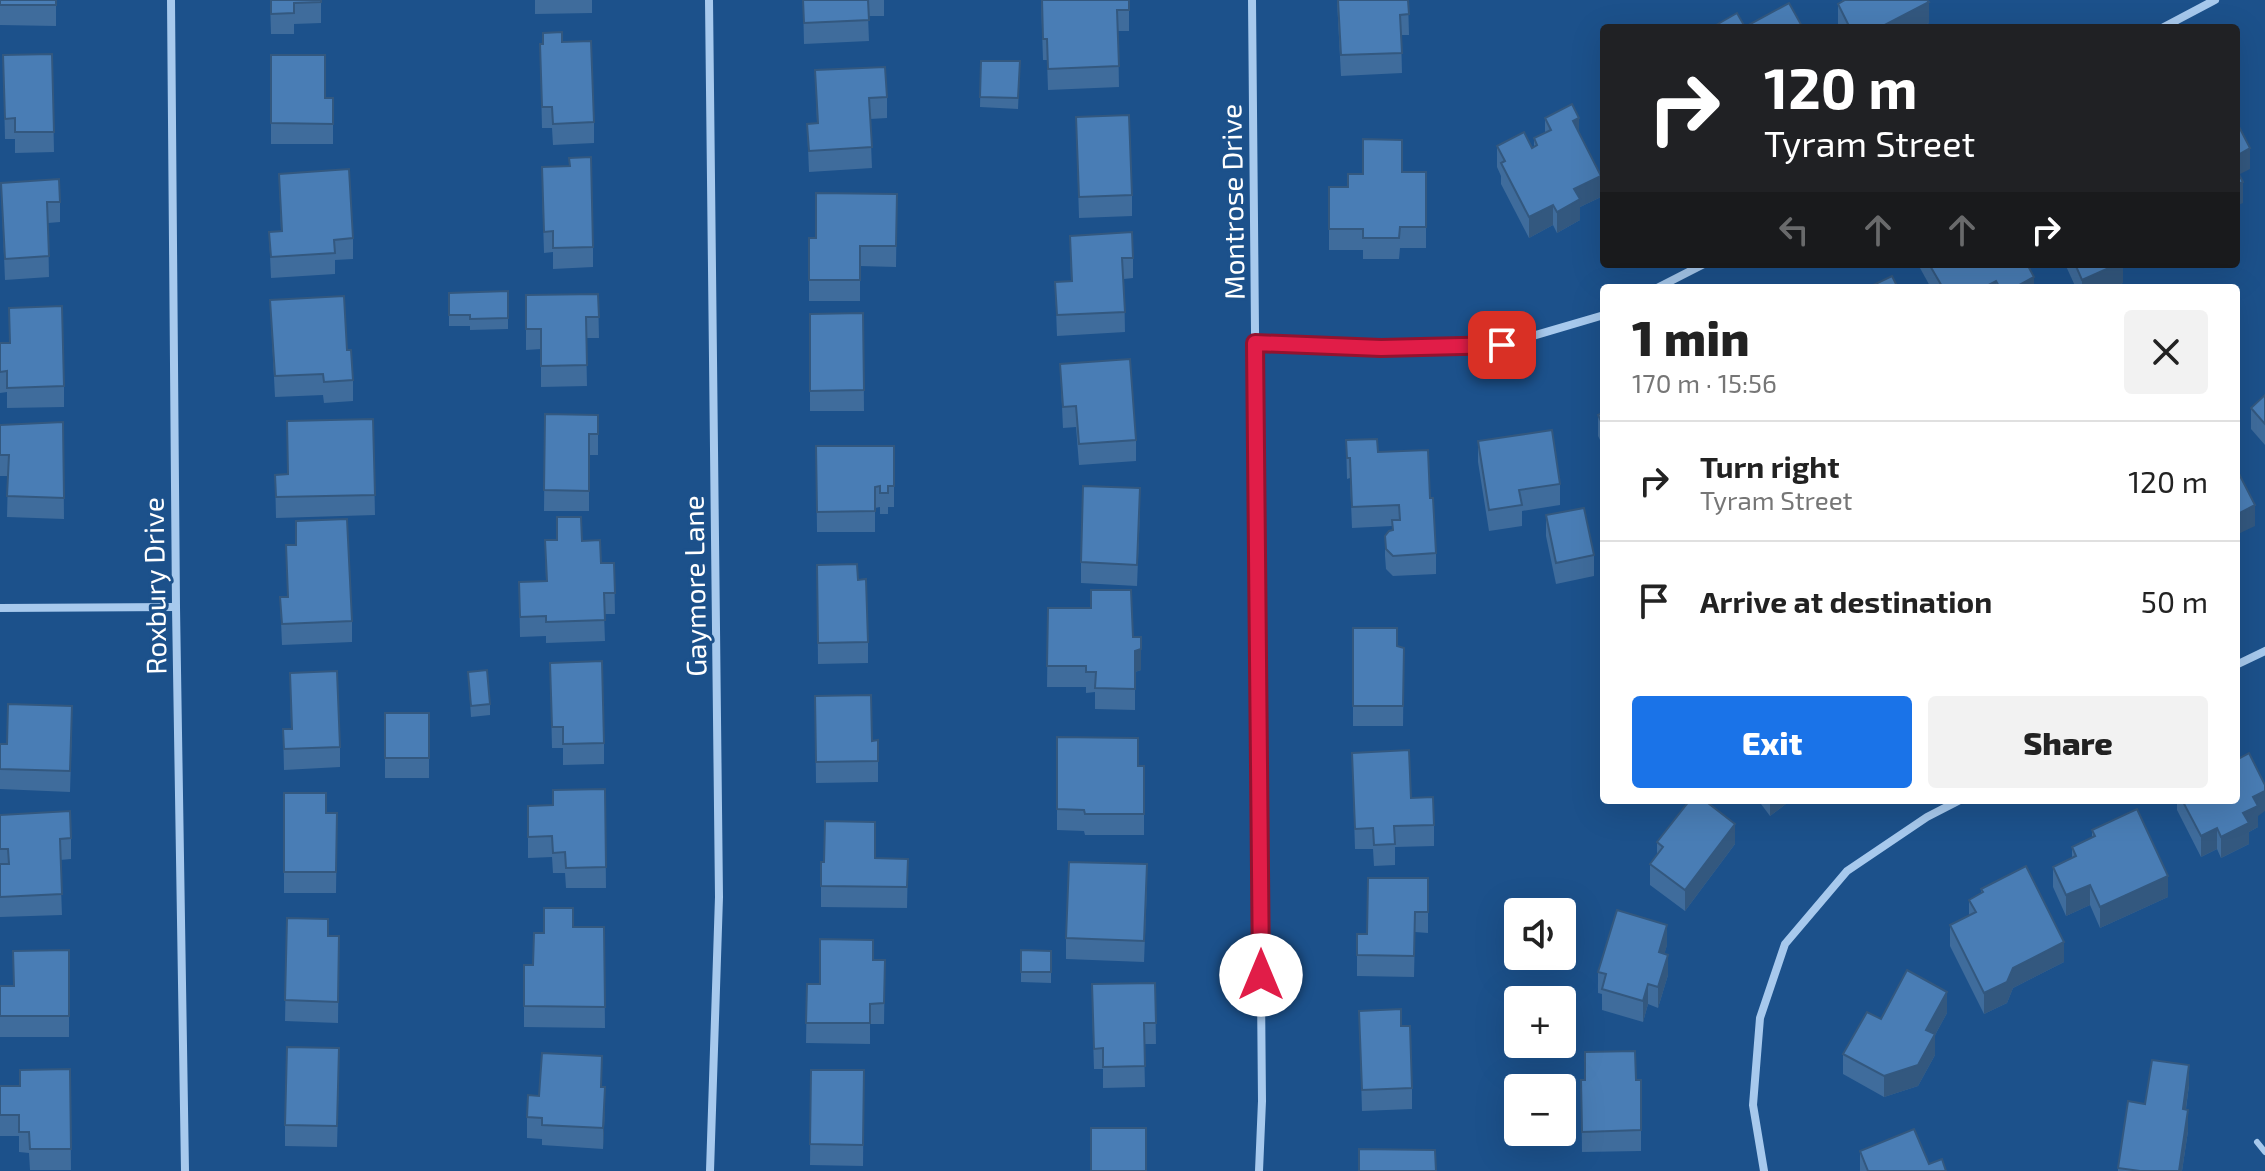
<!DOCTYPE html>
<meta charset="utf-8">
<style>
body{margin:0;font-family:"Exo 2",sans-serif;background:#f2f2f2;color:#222;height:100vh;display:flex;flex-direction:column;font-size:30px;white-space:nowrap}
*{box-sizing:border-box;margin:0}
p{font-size:26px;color:#767676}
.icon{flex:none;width:44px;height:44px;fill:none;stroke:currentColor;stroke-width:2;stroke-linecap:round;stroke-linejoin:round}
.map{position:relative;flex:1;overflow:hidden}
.details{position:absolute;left:1600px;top:284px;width:640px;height:520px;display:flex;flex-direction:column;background:#fff;border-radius:8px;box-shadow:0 8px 32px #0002}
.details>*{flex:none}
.guide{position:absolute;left:1600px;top:24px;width:640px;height:244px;border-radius:8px;box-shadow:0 8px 32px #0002;background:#202124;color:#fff;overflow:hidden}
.buttons{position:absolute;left:1504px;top:898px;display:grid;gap:16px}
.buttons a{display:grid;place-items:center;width:72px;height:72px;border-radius:8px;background:#fff;box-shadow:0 8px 32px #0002;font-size:40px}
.pin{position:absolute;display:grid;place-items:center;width:68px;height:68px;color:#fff;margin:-34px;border-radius:16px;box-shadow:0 4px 12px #0006}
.me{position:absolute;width:88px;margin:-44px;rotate:0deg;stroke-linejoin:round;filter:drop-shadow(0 0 6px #0008)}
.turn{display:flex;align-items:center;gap:28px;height:168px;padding:0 32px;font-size:36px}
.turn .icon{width:104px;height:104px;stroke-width:2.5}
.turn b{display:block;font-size:56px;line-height:68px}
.lanes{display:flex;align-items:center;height:76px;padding:0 32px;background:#0003;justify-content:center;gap:40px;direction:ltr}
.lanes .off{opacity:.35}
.round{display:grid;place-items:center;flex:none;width:84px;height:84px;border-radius:8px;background:#f2f2f2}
.head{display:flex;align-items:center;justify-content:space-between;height:136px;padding:0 32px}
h1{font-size:48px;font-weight:800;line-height:60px}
.action{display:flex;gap:16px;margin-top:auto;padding:16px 32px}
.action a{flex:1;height:92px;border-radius:8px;background:#1a73e8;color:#fff;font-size:32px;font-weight:800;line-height:92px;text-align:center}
.action a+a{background:#f2f2f2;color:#222}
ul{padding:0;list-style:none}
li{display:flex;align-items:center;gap:24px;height:120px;padding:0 32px;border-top:2px solid #e0e0e0}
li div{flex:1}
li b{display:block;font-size:30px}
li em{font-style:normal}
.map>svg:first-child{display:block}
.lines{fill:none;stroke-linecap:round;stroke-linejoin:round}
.lane{stroke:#a7c9ed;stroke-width:6}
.street{stroke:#a7c9ed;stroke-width:8}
.wall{fill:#3f6c9c}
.shaded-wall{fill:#33587f}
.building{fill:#497db5;stroke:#33587f;stroke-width:2}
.route-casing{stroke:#92132f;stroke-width:20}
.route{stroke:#e11d48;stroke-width:14}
.labels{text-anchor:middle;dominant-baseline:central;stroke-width:6;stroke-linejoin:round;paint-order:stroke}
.street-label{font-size:28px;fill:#fff;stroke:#1c518b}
</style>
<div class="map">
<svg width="2265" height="1171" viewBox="0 0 2265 1171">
<rect width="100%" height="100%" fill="#1c518b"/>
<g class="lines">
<!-- lane -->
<path class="lane" d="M2257,1142L2265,1152"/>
<!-- street -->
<g class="street">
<path d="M171,0L176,607L185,1171"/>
<path d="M709,0L719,897L710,1171"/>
<path d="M1252,0L1262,1101L1259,1171"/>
<path d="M2162,28L2215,0"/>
<path d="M1657,288L1704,264"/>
<path d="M1255,343L1381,348L1502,345L1604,315"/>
<path d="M0,608L176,607"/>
<path d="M2236,665L2265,651"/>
<path d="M1764,1171L1753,1105L1760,1018L1785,944L1847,871L1927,817L1960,800"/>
</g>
</g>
<!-- wall -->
<g class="wall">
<path d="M0,0H56V26L0,25Z"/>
<path d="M270,0H321V23L294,24V34H271Z"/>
<path d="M535,0H592V13L535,14Z"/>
<path d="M803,0H884V16H868L869,41L804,44Z"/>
<path d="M1041,0H1129V31H1118L1119,87L1048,90L1047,60H1043Z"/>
<path d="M1337,0H1408L1409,35H1401L1402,73L1341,76Z"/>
<path d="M1843,0H1927L1929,23L1919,28H1839L1838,25V4Z"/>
<path d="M562,42L594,122V143L553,145L552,128H542L540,44Z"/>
<path d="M52,54L54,152L15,153V139H5L3,55Z"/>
<path d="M271,55L325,98H333V144H271Z"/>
<path d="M981,61H1020L1018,109L980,107Z"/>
<path d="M815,70L887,97V118L870,119L872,168L809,172L807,124L817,123Z"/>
<path d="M1076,117L1132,195V216L1079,218Z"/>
<path d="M1545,118L1579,134L1601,197L1580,207V220L1557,233L1553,225L1529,238L1501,184V176L1497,167V146L1534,147V138L1545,133Z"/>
<path d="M1402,172H1426V248H1400L1399,259H1363V250H1329V187H1348L1363,174Z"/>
<path d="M279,174L353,238V259L335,260V274L271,278L269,232L281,231Z"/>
<path d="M1,183L60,202V222L48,223L49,277L5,280Z"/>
<path d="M542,188L593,247V267L553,269V252L544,253Z"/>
<path d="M897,194L896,267L860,266V301H809V238H816Z"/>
<path d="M1070,236L1133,258V278L1124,279L1125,332L1057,336L1055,282L1071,281Z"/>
<path d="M1920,264H2027L2034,288H1931L1920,268Z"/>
<path d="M2065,264H2123V283L2110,288H2076Z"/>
<path d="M508,291V329L470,330V326H449V293Z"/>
<path d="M598,294L599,338H586L587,386L541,387V349L526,350V295Z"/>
<path d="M270,300L347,350L353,380V401L324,403L323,395L275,397Z"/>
<path d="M9,308L64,386V407L7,408V392L0,393V343H9Z"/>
<path d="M863,313L864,411H810V314Z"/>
<path d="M1060,364L1136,440V461L1079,465L1076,427L1063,428Z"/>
<path d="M2265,395V445L2251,429V408Z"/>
<path d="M1604,412V448L1598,436V415Z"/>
<path d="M545,414L598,415V455H589V511H544Z"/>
<path d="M373,419L375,515L276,518L275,475L288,474Z"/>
<path d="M63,422L64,519L7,517L8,476H0V425Z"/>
<path d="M1346,440L1378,452L1430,498L1436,553V574L1393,576L1386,569L1385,556V536L1392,530V526L1352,528L1350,478L1347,479Z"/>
<path d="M1478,441L1560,484V505L1522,511V526L1489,531L1478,462Z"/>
<path d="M816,446H894V507H888V514H880V507L875,508V532H817Z"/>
<path d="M1140,509L1137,586L1081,583V562Z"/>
<path d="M1546,515L1594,555V576L1556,584L1546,536Z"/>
<path d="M557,517L582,541L601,563H614L615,614H604L605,641L546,643V636L520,637L519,582L546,581L545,540H557Z"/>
<path d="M286,545L352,621V642L282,645L280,597H288Z"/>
<path d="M817,565L858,580L868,642V663L818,664Z"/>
<path d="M1048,608L1133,637L1141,670L1135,672V710L1095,709V692L1086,693V687H1047Z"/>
<path d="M1353,628L1404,648L1403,726H1353Z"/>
<path d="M550,663L604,743V764L563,765V748H552Z"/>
<path d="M468,672L490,704V715L471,717Z"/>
<path d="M290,673L340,747V767L284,770L283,729H291Z"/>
<path d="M815,696L872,741L878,740V782L816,783Z"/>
<rect x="385" y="713" width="44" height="65"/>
<path d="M72,726L70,792L0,789V744H7Z"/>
<path d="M1057,737L1138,766H1144V835H1085L1084,831L1057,830Z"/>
<path d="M1352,753L1411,798L1434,825V846L1395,847V865L1374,866L1373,849H1355Z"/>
<path d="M605,789L606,888H566L565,873H553L552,857L528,858V806L553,805Z"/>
<path d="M284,793L326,813H337L336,893H284Z"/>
<path d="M1758,800H1791L1770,816Z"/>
<path d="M2177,800H2236L2258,816V827L2249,832V844L2221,858L2217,849L2201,857L2177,810Z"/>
<path d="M0,815L71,838V859L60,860L62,915L0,917Z"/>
<path d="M2092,830L2168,897L2100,928L2090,905L2066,916L2053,887V867L2072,858V847L2092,838Z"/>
<path d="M1657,842L1735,844L1685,911L1650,885V864L1657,855Z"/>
<path d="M875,858L908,859L907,908L821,907V862Z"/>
<path d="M1428,878V933L1415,932L1414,977L1357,976V934H1367Z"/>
<path d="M1147,885L1144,962L1066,959V938Z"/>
<path d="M1981,889L2064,962L2013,988L2007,1003L1984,1014L1950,946V925L1969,916V900L1981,893Z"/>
<path d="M287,918L328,936H339L338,1023L285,1021Z"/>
<path d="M573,927H604L605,1028L524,1027V965H533L544,933Z"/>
<path d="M1667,945L1664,954L1668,975L1658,1008L1648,1004L1643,1022L1602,1010V994L1598,993V972Z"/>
<path d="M69,950V1037H0V986H13Z"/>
<path d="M1021,950L1051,951V983L1021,982Z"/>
<path d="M873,960H885L884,1024H870V1044L806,1043L807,984H820Z"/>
<path d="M1155,983L1156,1044H1144L1145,1087L1103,1088V1069H1094L1092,1005Z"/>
<path d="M1359,1011L1401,1026L1412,1088V1109L1362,1111Z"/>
<path d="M1947,1013L1935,1035V1055L1918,1086L1884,1097L1843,1074V1054L1881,1019Z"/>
<path d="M70,1069L71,1170H30L29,1153L19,1152V1136H0V1086H20Z"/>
<path d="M339,1069L337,1147L285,1146V1125Z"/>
<path d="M811,1070H864L863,1166L810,1165Z"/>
<path d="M1581,1080H1641V1151L1582,1152Z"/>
<path d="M2189,1085L2186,1109L2188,1131L2182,1171H2118V1168L2145,1104Z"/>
<path d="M602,1087L605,1108L603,1149L542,1145V1139L527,1138V1117L539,1096Z"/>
<path d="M1860,1151L1929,1164L1946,1171H1860Z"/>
</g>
<!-- shaded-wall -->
<g class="shaded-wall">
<path d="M1929,2V23L1919,28H1879Z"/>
<path d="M1579,118V139L1573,121Z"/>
<path d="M2250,148V169L2236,176V156Z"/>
<path d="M1601,176V197L1580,207V220L1557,233V212L1574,189Z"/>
<path d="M2243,182V203L2236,206V185Z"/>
<path d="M1553,205V225L1529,238V217Z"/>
<path d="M2118,264H2123V283L2110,288H2082V280Z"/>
<path d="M2034,277V288H2014Z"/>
<path d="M1996,281V288H1983Z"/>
<path d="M2255,505V526L2236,535V515Z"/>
<path d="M1141,637V670L1135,672V710V651Z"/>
<path d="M2265,791V811L2258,816V827L2249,832V844L2221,858V837L2243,813L2253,797Z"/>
<path d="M1770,800H1791L1770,816Z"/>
<path d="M1735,824V844L1685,911V890Z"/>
<path d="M2217,828V849L2201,857V836Z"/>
<path d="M2168,876V897L2100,928V907Z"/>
<path d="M2090,885V905L2066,916V895Z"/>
<path d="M1667,925V945L1659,973V952Z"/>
<path d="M2064,942V962L2013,988L2007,1003L1984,1014V993L2013,968Z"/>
<path d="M1668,955V975L1658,1008V987Z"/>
<path d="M1648,984V1004L1643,1022V1001Z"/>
<path d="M1947,992V1013L1935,1035V1055L1918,1086L1884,1097V1076L1926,1030Z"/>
<path d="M2189,1065V1085L2183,1129V1109Z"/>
<path d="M605,1087V1108L603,1149V1128Z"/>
<path d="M2188,1110V1131L2182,1171H2179Z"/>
</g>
<!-- building -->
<g class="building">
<rect x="0" y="0" width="56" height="5"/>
<path d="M271,0H321V2L294,3V13L271,14Z"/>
<path d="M803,0H868L869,20L804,23Z"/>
<path d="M1042,0H1129V10H1117L1119,66L1048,69L1047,39H1043Z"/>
<path d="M1338,0H1408L1409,14L1400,15L1402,53L1341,55Z"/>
<path d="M1845,0H1927L1929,2L1879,28H1850L1838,4Z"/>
<path d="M1789,3L1803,28H1711L1737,13L1745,27Z"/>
<path d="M562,32V42L591,41L594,122L553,124L552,107H542L540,44H543V33Z"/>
<path d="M52,54L54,132H15V118L5,119L3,55Z"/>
<path d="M271,55H325V98H333V124L271,123Z"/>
<path d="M981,61H1020L1018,98L980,97Z"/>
<path d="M885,67L887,97L869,98L872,147L809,151L807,124L818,123L815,70Z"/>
<path d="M1572,104L1579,118L1573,121L1601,176L1574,189L1580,199L1557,212L1553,205L1529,217L1501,163L1505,161L1497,146L1524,132L1532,148L1537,145L1534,138L1551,130L1545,118Z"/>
<path d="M1129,115L1132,195L1079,197L1076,117Z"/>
<path d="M2236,121L2250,148L2236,156Z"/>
<path d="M1363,139L1402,140V172H1426V227H1400L1399,238H1363V229H1329V187H1348V174H1363Z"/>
<path d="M591,157L593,247L553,248V231L544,232L542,167L570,166L569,158Z"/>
<path d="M349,169L353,238L334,240L335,253L271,257L269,232L282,231L279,174Z"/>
<path d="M2236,169L2243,182L2236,185Z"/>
<path d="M59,179L60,202H47L49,256L5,259L1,183Z"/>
<path d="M816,193L897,194L896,246H860V280H809V238H816Z"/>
<path d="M1132,232L1133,258H1122L1125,312L1057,315L1055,282L1072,281L1070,236Z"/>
<path d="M1929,264H2027L2034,277L2014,288H2000L1996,281L1983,288H1943Z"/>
<path d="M2075,264H2118L2082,280Z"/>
<path d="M1892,276L1898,288H1867Z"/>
<path d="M508,291V318L470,319V315H449V293Z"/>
<path d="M598,294L599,317H586L587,365L541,366V329H526V295Z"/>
<path d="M344,296L347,350H351L353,380L324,382L323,374L275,376L270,300Z"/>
<path d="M62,306L64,386L7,388V371L0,372V343H10L9,308Z"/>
<path d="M863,313L864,390L810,391V314Z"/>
<path d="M1130,359L1136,440L1079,444L1076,406L1063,407L1060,364Z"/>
<path d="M2265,395V424L2251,408Z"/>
<path d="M1604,412V427L1598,415Z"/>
<path d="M545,414L598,415V434H589V491L544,490Z"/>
<path d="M373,419L375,495L276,497L275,475L288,474L287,421Z"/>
<path d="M63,422L64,498L7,496L9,455H0V425Z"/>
<path d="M1552,430L1560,484L1519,490L1522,505L1489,510L1478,441Z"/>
<path d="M1377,439L1378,452L1428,450L1430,498H1433L1436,553L1393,556L1386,549L1385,536L1389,531L1393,530L1392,520H1400L1399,505L1352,507L1350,458H1347L1346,440Z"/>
<path d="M816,446H894V486H888V493H880V486L875,487V511L817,512Z"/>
<path d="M2236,468L2255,505L2236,515Z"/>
<path d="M1083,486L1140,488L1137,565L1081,562Z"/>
<path d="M1584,508L1594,555L1556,563L1546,515Z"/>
<path d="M557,517H581L582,541L600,540L601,563H614L615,593H604L605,620L546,622V616L520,617L519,582L547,581L545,540H557Z"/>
<path d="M347,519L352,621L282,624L280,597H288L286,545H296V521Z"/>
<path d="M857,564L858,580L866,579L868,642L818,643L817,565Z"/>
<path d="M1091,590H1131L1133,637H1141V649L1135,651V689L1095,688L1096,672H1086V666H1047L1048,608H1091Z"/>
<path d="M1353,628H1397V646L1404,648L1403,706H1353Z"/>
<path d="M602,661L604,743L563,744V727H552L550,663Z"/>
<path d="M487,670L490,704L471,706L468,672Z"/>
<path d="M337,671L340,747L284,749L283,729H292L290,673Z"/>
<path d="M871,695L872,741L878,740V761L816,762L815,696Z"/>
<path d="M8,704L72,706L70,771L0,769V744H7Z"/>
<rect x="385" y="713" width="44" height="45"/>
<path d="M1057,737L1138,738V766H1144V814H1085L1084,810L1057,809Z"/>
<path d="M1409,750L1411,798L1433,797L1434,825L1394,826L1395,844L1374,845L1373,828L1355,829L1352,753Z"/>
<path d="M2249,753L2265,785V791L2253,797L2258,806L2243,813L2249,823L2221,837L2217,828L2201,836L2182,800H2236V760Z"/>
<path d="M605,789L606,867L566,868L565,852L553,853L552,836L528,837V806L553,805V790Z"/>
<path d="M284,793H326V813H337L336,872H284Z"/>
<path d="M1690,800H1704L1735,824L1685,890L1650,864L1663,847L1657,842Z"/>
<path d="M2137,809L2168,876L2100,907L2090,885L2066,895L2053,867L2076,856L2072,847L2095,836L2092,830Z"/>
<path d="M70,811L71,838L60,839L62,894L0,897V864H9L8,849H0V815Z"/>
<path d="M825,821L875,822V858L908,859L907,887L821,886V862H824Z"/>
<path d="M1069,862L1147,864L1144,941L1066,938Z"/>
<path d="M2026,866L2064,942L2013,968L2007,982L1984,993L1950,925L1976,912L1969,900L1983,892L1981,889Z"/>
<path d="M1368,878H1428V912H1415L1414,956L1357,955V934H1367Z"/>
<path d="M544,908H573V927H604L605,1007L524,1006V965H533L534,933H544Z"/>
<path d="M1617,910L1667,925L1659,952L1668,955L1658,987L1648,984L1643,1001L1602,989L1606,974L1598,972Z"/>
<path d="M287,918L328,919V936H339L338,1002L285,1000Z"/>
<path d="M820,939L873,940V960H885L884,1003L870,1004V1023H806L807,984H820Z"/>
<path d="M69,950V1016H0V986H14L13,951Z"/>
<path d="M1021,950L1051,951V972H1021Z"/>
<path d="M1907,970L1947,992L1926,1030L1935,1034L1918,1065L1884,1076L1843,1054L1867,1012L1881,1019Z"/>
<path d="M1155,983L1156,1023H1144L1145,1066L1103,1067V1048L1094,1049L1092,984Z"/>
<path d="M1401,1009V1026H1410L1412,1088L1362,1090L1359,1011Z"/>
<path d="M287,1047L339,1048L337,1126L285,1125Z"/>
<path d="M1635,1051L1636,1080H1641V1130L1582,1132L1581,1080H1585V1052Z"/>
<path d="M542,1053L602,1056L601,1087H605L603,1128L542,1125V1118L527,1117L528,1095L539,1096Z"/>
<path d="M2152,1060L2189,1065L2183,1109L2188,1110L2179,1171H2140L2118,1168L2128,1101L2145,1104Z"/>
<path d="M70,1069L71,1149H30L29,1132H19V1115H0V1086H20V1070Z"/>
<path d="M811,1070H864L863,1145L810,1144Z"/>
<rect x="1091" y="1128" width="55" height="43"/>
<path d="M1914,1129L1929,1164L1942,1159L1946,1171H1868L1860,1151Z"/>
<path d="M1359,1149L1435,1150L1436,1171H1359Z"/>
</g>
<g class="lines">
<!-- route casing -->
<g class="route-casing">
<path id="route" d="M1261,975L1255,343L1381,348L1502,345"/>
</g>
<!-- route -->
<use href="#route" class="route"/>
</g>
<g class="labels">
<!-- street labels -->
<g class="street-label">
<text transform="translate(1232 202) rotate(-91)">Montrose Drive</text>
<text transform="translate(154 586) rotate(-91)">Roxbury Drive</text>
<text transform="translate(694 586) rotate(-91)">Gaymore Lane</text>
</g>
</g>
</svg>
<div class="buttons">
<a><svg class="icon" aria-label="sound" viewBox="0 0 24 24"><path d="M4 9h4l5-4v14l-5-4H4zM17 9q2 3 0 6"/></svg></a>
<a>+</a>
<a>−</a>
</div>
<div class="pin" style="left:1502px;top:345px;background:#d93025"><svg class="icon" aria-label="arrive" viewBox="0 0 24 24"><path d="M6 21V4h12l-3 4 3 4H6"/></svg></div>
<svg class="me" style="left:1261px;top:975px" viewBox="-20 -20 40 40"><circle r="19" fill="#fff"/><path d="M0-13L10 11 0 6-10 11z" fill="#e11d48"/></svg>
<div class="guide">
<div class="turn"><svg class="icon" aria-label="right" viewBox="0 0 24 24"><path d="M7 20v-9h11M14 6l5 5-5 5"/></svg><div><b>120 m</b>Tyram Street</div></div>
<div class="lanes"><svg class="icon off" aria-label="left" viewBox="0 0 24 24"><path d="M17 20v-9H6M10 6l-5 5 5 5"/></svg><svg class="icon off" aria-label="ahead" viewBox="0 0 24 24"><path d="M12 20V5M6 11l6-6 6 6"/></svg><svg class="icon off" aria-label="ahead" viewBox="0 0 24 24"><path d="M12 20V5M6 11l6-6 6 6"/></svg><svg class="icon" aria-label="right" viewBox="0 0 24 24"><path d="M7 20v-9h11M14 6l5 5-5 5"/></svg></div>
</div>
<section class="details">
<div class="head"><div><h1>1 min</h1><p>170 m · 15:56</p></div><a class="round"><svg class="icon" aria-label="close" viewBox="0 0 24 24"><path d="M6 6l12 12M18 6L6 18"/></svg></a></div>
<ul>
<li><svg class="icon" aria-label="right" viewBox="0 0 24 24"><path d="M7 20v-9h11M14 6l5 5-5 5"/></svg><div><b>Turn right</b><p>Tyram Street</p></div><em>120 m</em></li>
<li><svg class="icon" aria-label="arrive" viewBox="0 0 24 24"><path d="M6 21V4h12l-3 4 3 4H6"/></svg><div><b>Arrive at destination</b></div><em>50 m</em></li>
</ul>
<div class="action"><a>Exit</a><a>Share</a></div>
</section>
</div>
